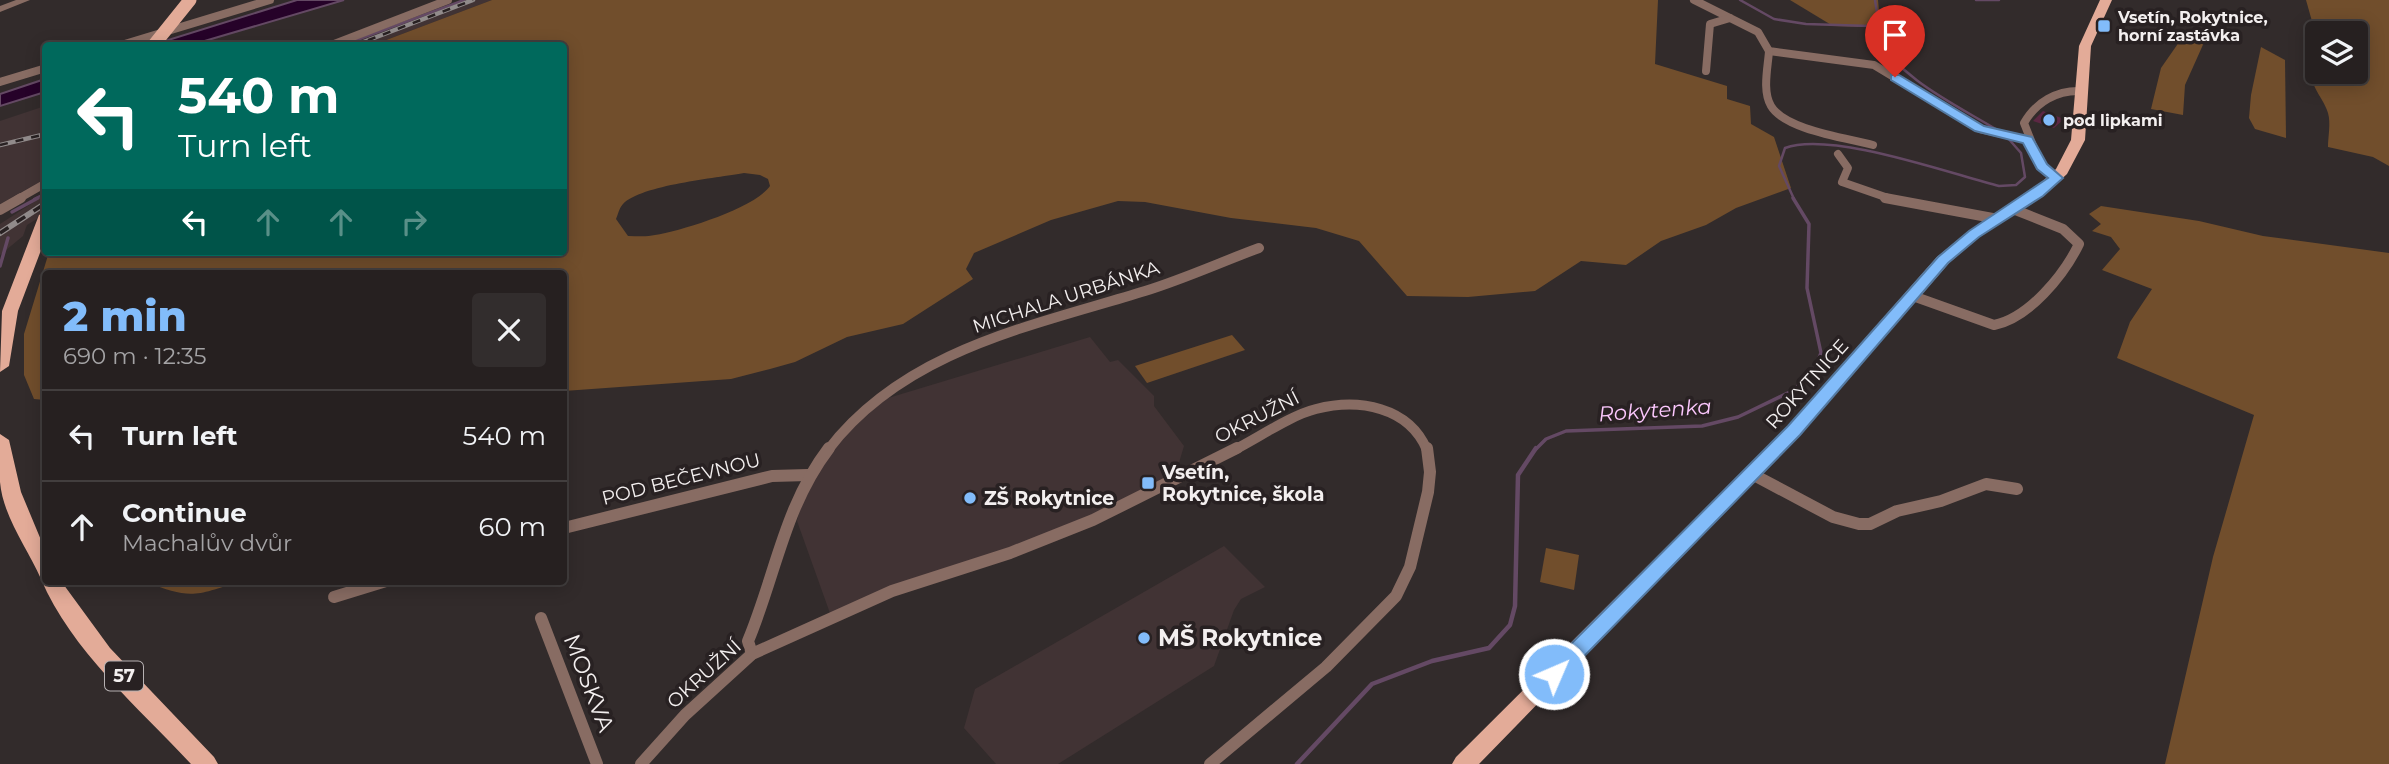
<!DOCTYPE html>
<meta charset="utf-8">
<style>
body{margin:0;font-family:Montserrat,sans-serif;background:#322d2d;color:#f1f3f6;height:100vh;display:flex;flex-direction:column;font-size:26px;white-space:nowrap}
*{box-sizing:border-box;margin:0}
p{font-size:23px;color:#a4a3a5}
.icon{flex:none;width:38px;height:38px;fill:none;stroke:currentColor;stroke-width:2;stroke-linecap:round;stroke-linejoin:round}
.map{position:relative;flex:1;overflow:hidden}
.side{position:absolute;left:42px;top:270px;width:525px;height:315px;display:flex;flex-direction:column;background:#262020;border-radius:7px;box-shadow:0 4px 18px #0003,0 0 0 2px #423e3e}
.side>*{flex:none}
.hud{position:absolute;left:42px;top:42px;width:525px;height:214px;border-radius:7px;box-shadow:0 4px 18px #0003,0 0 0 2px #423e3e;background:#00695c;color:#fff;overflow:hidden}
.buttons{position:absolute;left:2305px;top:21px;display:grid;gap:14px}
.buttons a{display:grid;place-items:center;width:63px;height:63px;border-radius:7px;background:#262020;box-shadow:0 4px 18px #0003,0 0 0 2px #423e3e;font-size:35px}
.pin{position:absolute;display:grid;place-items:center;width:60px;height:60px;color:#fff;margin:-72px -30px;border-radius:50% 50% 50% 0;rotate:-45deg;box-shadow:0 0 7px #0007}
.pin .icon{rotate:45deg}
.me{position:absolute;width:77px;margin:-38px;rotate:45deg;stroke-linejoin:round;filter:drop-shadow(0 0 5px #0008)}
.turn{display:flex;align-items:center;gap:24px;height:147px;padding:0 21px;font-size:32px}
.turn .icon{width:91px;height:91px;stroke-width:2.5}
.turn b{display:block;font-size:49px;line-height:60px}
.lanes{display:flex;align-items:center;height:66px;padding:0 21px;background:#0003;justify-content:center;gap:35px;direction:ltr}
.lanes .off{opacity:.35}
.round{display:grid;place-items:center;flex:none;width:74px;height:74px;border-radius:7px;background:#322d2d}
.headline{display:flex;align-items:center;justify-content:space-between;height:119px;padding:0 21px}
h1{font-size:42px;font-weight:800;line-height:52px;color:#82bcfa}
ul{padding:0;list-style:none}
li{display:flex;align-items:center;gap:21px;height:91px;padding:0 21px;border-top:2px solid #423e3e}
li div{flex:1}
li b{display:block;font-size:26px}
li em{font-style:normal}
.map>svg:first-child{display:block}
.built{fill:#413334}
.green{fill:#714e2c;fill-rule:evenodd}
.water{fill:#260229;stroke:#644964;stroke-width:2}
.lines{fill:none;stroke-linecap:round;stroke-linejoin:round}
.stream-far2{stroke:#644964;stroke-width:2.5}
.stream-far1{stroke:#644964;stroke-width:3.5}
.stream{stroke:#644964;stroke-width:4.5}
.building{fill:#5c2743}
.minor-far2{stroke:#886c63;stroke-width:8}
.minor-far1{stroke:#886c63;stroke-width:10}
.minor{stroke:#886c63;stroke-width:12}
.tertiary{fill:#886c63;fill-rule:evenodd}
.primary{fill:#e3ab98;fill-rule:evenodd}
.rail-far1-casing{stroke:#918b8b;stroke-width:4.5}
.rail-casing{stroke:#918b8b;stroke-width:6}
.rail-far1{stroke:#282122;stroke-width:2.5;stroke-dasharray:8;stroke-linecap:butt}
.rail{stroke:#282122;stroke-width:3.5;stroke-dasharray:10;stroke-linecap:butt}
.primary-bridge{stroke:#e3ab98;stroke-width:13}
.route{fill:#82bcfa;stroke:#547aa2;stroke-width:2}
.poi-dot{fill:#82bcfa;stroke:#282122;stroke-width:2.5}
.labels{text-anchor:middle;dominant-baseline:central;stroke-width:7;stroke-linejoin:round;paint-order:stroke}
.far-poi-label{font-size:16px;font-weight:bold;fill:#f3efef;stroke:#282122;text-anchor:start}
.shield{fill:#282122;stroke:#b6b1b2;stroke-width:2}
.shield-label{font-size:18px;font-weight:bold;fill:#f3efef}
.street-label{font-size:19px;fill:#f3efef;stroke:#282122}
.poi-label{font-size:19px;font-weight:bold;fill:#f3efef;stroke:#282122;text-anchor:start}
.water-label{font-size:21px;font-style:italic;fill:#fcc8fe;stroke:#282122}
.near-poi-label{font-size:23px;font-weight:bold;fill:#f3efef;stroke:#282122;text-anchor:start}
.near-street-label{font-size:23px;fill:#f3efef;stroke:#282122}
</style>
<div class="map">
<svg width="2389" height="764" viewBox="0 0 2389 764">
<rect width="100%" height="100%" fill="#322b2b"/>
<!-- built -->
<g class="built">
<path d="M467,0H492L373,45L346,46Z"/>
<path d="M45,106V179L0,204V121Z"/>
<path d="M45,195V214L27,225L23,236L0,255V224Z"/>
<path d="M1090,337L1110,362L1118,360L1154,396V406L1184,446L1178,466L1184,476L1093,520L831,616L797,521L808,475L842,438L885,399Z"/>
<path d="M1224,546L1265,587L1241,599L1234,610L1214,666L1058,764H996L964,728L975,689Z"/>
</g>
<!-- green -->
<g class="green">
<path d="M492,0H1658L1655,64L1727,86V99L1750,106L1751,124L1774,137L1791,188L1736,208L1706,225L1661,241L1626,265L1581,261L1535,291L1468,297L1407,296L1359,241L1316,228L1231,218L1145,202L1118,201L1051,220L974,253L966,269L973,279L903,324L847,337L795,362L770,369L731,379L564,391V273H46L45,400L34,399L24,375V334L49,252H564V46L373,45ZM744,173L760,175L768,179L770,186C755,208 681,231 655,235C647,237 637,236 628,236L616,219C618,215 619,208 623,204C641,185 717,178 744,173Z"/>
<path d="M1790,0H1878L1879,11L1868,27L1833,26Z"/>
<path d="M2306,0H2389V166L2373,157L2328,147C2328,137 2331,123 2328,113C2322,93 2304,84 2317,62V72H2356V33H2317V39Z"/>
<path d="M2184,35L2206,38L2185,85L2183,115L2151,109L2161,68Z"/>
<path d="M2261,47L2285,60L2286,138L2255,129L2249,118L2251,95Z"/>
<path d="M2101,206L2199,221L2263,236L2389,253V764H2165L2213,557L2254,415L2117,358L2130,322L2152,289L2102,270L2120,249L2111,237L2092,231L2101,224L2089,214Z"/>
<path d="M1232,335L1245,350L1147,383L1135,366Z"/>
<path d="M1546,548L1579,555L1574,590L1540,582Z"/>
<path d="M144,581H241C195,596 191,600 144,581Z"/>
</g>
<!-- water -->
<g class="water">
<path d="M297,0H344L191,45L149,46Z"/>
<path d="M45,79V92L0,106V94Z"/>
</g>
<g class="lines">
<!-- stream-far2 -->
<g class="stream-far2">
<path d="M1740,0L1774,19L1806,24L1870,26"/>
<path d="M1875,0L1877,13L1871,31C1901,80 1951,102 1999,131"/>
<path d="M1976,0H1999"/>
<path d="M341,46L464,0"/>
<path d="M34,199L46,193"/>
<path d="M1794,199L1779,166L1785,148C1831,131 1948,173 1999,186L2016,185L2025,177L2021,153L2007,137"/>
</g>
<!-- stream-far1 -->
<g class="stream-far1">
<path d="M12,212L38,198"/>
<path d="M0,266L8,238"/>
<path d="M1535,450L1546,439L1566,431L1702,426L1738,417L1794,390L1814,370L1821,353L1807,288L1809,224L1793,198"/>
</g>
<!-- stream -->
<path class="stream" d="M1297,764L1372,684L1432,661L1489,648L1510,625L1515,606L1518,475L1536,448"/>
</g>
<!-- building -->
<path class="building" d="M2043,111L2064,119L2054,128L2033,121Z"/>
<g class="lines">
<!-- minor-far2 -->
<g class="minor-far2">
<path d="M1694,0L1758,32L1769,51L1874,65L1980,129L2028,140"/>
<path d="M118,46L270,0"/>
<path d="M329,46L448,0"/>
<path d="M1769,51C1768,67 1762,91 1771,106C1785,130 1847,138 1873,145"/>
<path d="M1706,71L1710,24L1730,18"/>
<path d="M0,82L46,68"/>
<path d="M1838,154L1848,168L1842,182L1891,199"/>
<path d="M2056,178L2039,161L2024,123C2036,102 2057,90 2081,91"/>
<path d="M18,199L46,183"/>
</g>
<!-- minor-far1 -->
<g class="minor-far1">
<path d="M1885,198L1998,219"/>
<path d="M0,210L21,198"/>
<path d="M1910,295L1994,325C2029,318 2064,275 2079,244L2063,229L2013,209"/>
<path d="M828,450C904,350 1032,326 1145,291C1184,279 1221,262 1259,248"/>
<path d="M1234,450C1258,438 1291,415 1316,409C1359,398 1409,407 1427,450"/>
</g>
<!-- minor -->
<g class="minor">
<path d="M1752,474L1833,517L1859,524H1870L1897,511L1941,501L1986,484L2017,489"/>
<path d="M564,528L772,476L808,475"/>
<path d="M334,597L386,581"/>
<path d="M541,618L597,764"/>
<path d="M752,654L748,641C776,574 784,507 829,448"/>
<path d="M641,764L685,715L752,654L892,591L1010,553L1093,520L1237,448"/>
<path d="M1210,764L1326,667L1396,596L1410,567L1428,492L1430,472L1427,448"/>
</g>
<!-- tertiary -->
<path class="tertiary" d="M16,0H30L0,12V6Z"/>
<!-- primary -->
<g class="primary">
<path d="M2100,0H2112L2091,46L2085,140L2067,174L2043,196L1979,237L1949,263L1800,434L1479,764H1452L1456,757L1788,426L1937,257L1969,231L2033,190L2056,169L2071,140L2079,46Z"/>
<path d="M46,211V237L18,311L9,366L0,372L2,311L39,215Z"/>
<path d="M0,434L9,440L21,492L46,552V581H61L110,648L214,757L218,764H191C138,707 71,650 41,579C28,549 3,517 0,482C0,466 0,450 0,434Z"/>
</g>
<!-- rail-far1 casing -->
<g class="rail-far1-casing">
<g id="rail-far1">
<path d="M353,46L473,0"/>
<path d="M0,145L46,134"/>
</g>
</g>
<!-- rail casing -->
<g class="rail-casing">
<path id="rail" d="M0,233L46,203"/>
</g>
<!-- rail-far1 -->
<use href="#rail-far1" class="rail-far1"/>
<!-- rail -->
<use href="#rail" class="rail"/>
<!-- primary-bridge -->
<path class="primary-bridge" d="M153,46L190,0"/>
</g>
<!-- route -->
<path class="route" d="M1891,75H1899L1984,126L2032,137L2047,164L2063,178L2043,196L1979,237L1948,263L1800,435L1561,680H1547L1544,674L1547,668L1788,426L1938,257L1969,231L2048,178L2037,169L2023,143L1975,131L1891,80Z"/>
<!-- markers -->
<g class="poi-dot">
<rect x="2097" y="19" width="14" height="14" rx="3.5"/>
<circle cx="2049" cy="120" r="7"/>
<rect x="1141" y="476" width="14" height="14" rx="3.5"/>
<circle cx="970" cy="498" r="7"/>
<circle cx="1144" cy="638" r="7"/>
</g>
<g class="labels">
<!-- far-poi labels -->
<g class="far-poi-label">
<text x="2118" y="17">Vsetín, Rokytnice,<tspan x="2118" dy="18">horní zastávka</tspan></text>
<text x="2063" y="120">pod lipkami</text>
</g>
<!-- shield labels -->
<rect class="shield" x="105" y="661.5" width="38" height="29" rx="5"/>
<g class="shield-label">
<text x="124" y="676">57</text>
</g>
<!-- street labels -->
<g class="street-label">
<text transform="translate(1066 297) rotate(-18)">MICHALA URBÁNKA</text>
<text transform="translate(1807 384) rotate(-48)">ROKYTNICE</text>
<text transform="translate(1257 417) rotate(-27)">OKRUŽNÍ</text>
<text transform="translate(681 479) rotate(-14)">POD BEČEVNOU</text>
<text transform="translate(704 674) rotate(-42)">OKRUŽNÍ</text>
</g>
<!-- poi labels -->
<g class="poi-label">
<text x="1162" y="472">Vsetín,<tspan x="1162" dy="22">Rokytnice, škola</tspan></text>
<text x="984" y="498">ZŠ Rokytnice</text>
</g>
<!-- water labels -->
<g class="water-label">
<text transform="translate(1655 410) rotate(-4)">Rokytenka</text>
</g>
<!-- near-poi labels -->
<g class="near-poi-label">
<text x="1158" y="638">MŠ Rokytnice</text>
</g>
<!-- near-street labels -->
<g class="near-street-label">
<text transform="translate(589 683) rotate(69)">MOSKVA</text>
</g>
</g>
</svg>
<div class="buttons">
<a><svg class="icon" aria-label="layers" viewBox="0 0 24 24"><path d="M12 4l9 5-9 5-9-5zM3 14l9 5 9-5"/></svg></a>
</div>
<div class="pin" style="left:1895px;top:77px;background:#d93025"><svg class="icon" aria-label="arrive" viewBox="0 0 24 24"><path d="M6 21V4h12l-3 4 3 4H6"/></svg></div>
<svg class="me" style="left:1554px;top:674px" viewBox="-20 -20 40 40"><circle r="17" fill="#82bcfa" stroke="#fff" stroke-width="3"/><path d="M0-11L8 9 0 5-8 9z" fill="#fff"/></svg>
<div class="hud">
<div class="turn"><svg class="icon" aria-label="left" viewBox="0 0 24 24"><path d="M17 20v-9H6M10 6l-5 5 5 5"/></svg><div><b>540 m</b>Turn left</div></div>
<div class="lanes"><svg class="icon" aria-label="left" viewBox="0 0 24 24"><path d="M17 20v-9H6M10 6l-5 5 5 5"/></svg><svg class="icon off" aria-label="ahead" viewBox="0 0 24 24"><path d="M12 20V5M6 11l6-6 6 6"/></svg><svg class="icon off" aria-label="ahead" viewBox="0 0 24 24"><path d="M12 20V5M6 11l6-6 6 6"/></svg><svg class="icon off" aria-label="right" viewBox="0 0 24 24"><path d="M7 20v-9h11M14 6l5 5-5 5"/></svg></div>
</div>
<section class="side">
<div class="headline"><div><h1>2 min</h1><p>690 m · 12:35</p></div><a class="round"><svg class="icon" aria-label="close" viewBox="0 0 24 24"><path d="M6 6l12 12M18 6L6 18"/></svg></a></div>
<ul>
<li><svg class="icon" aria-label="left" viewBox="0 0 24 24"><path d="M17 20v-9H6M10 6l-5 5 5 5"/></svg><div><b>Turn left</b></div><em>540 m</em></li>
<li><svg class="icon" aria-label="ahead" viewBox="0 0 24 24"><path d="M12 20V5M6 11l6-6 6 6"/></svg><div><b>Continue</b><p>Machalův dvůr</p></div><em>60 m</em></li>
</ul>
</section>
</div>
